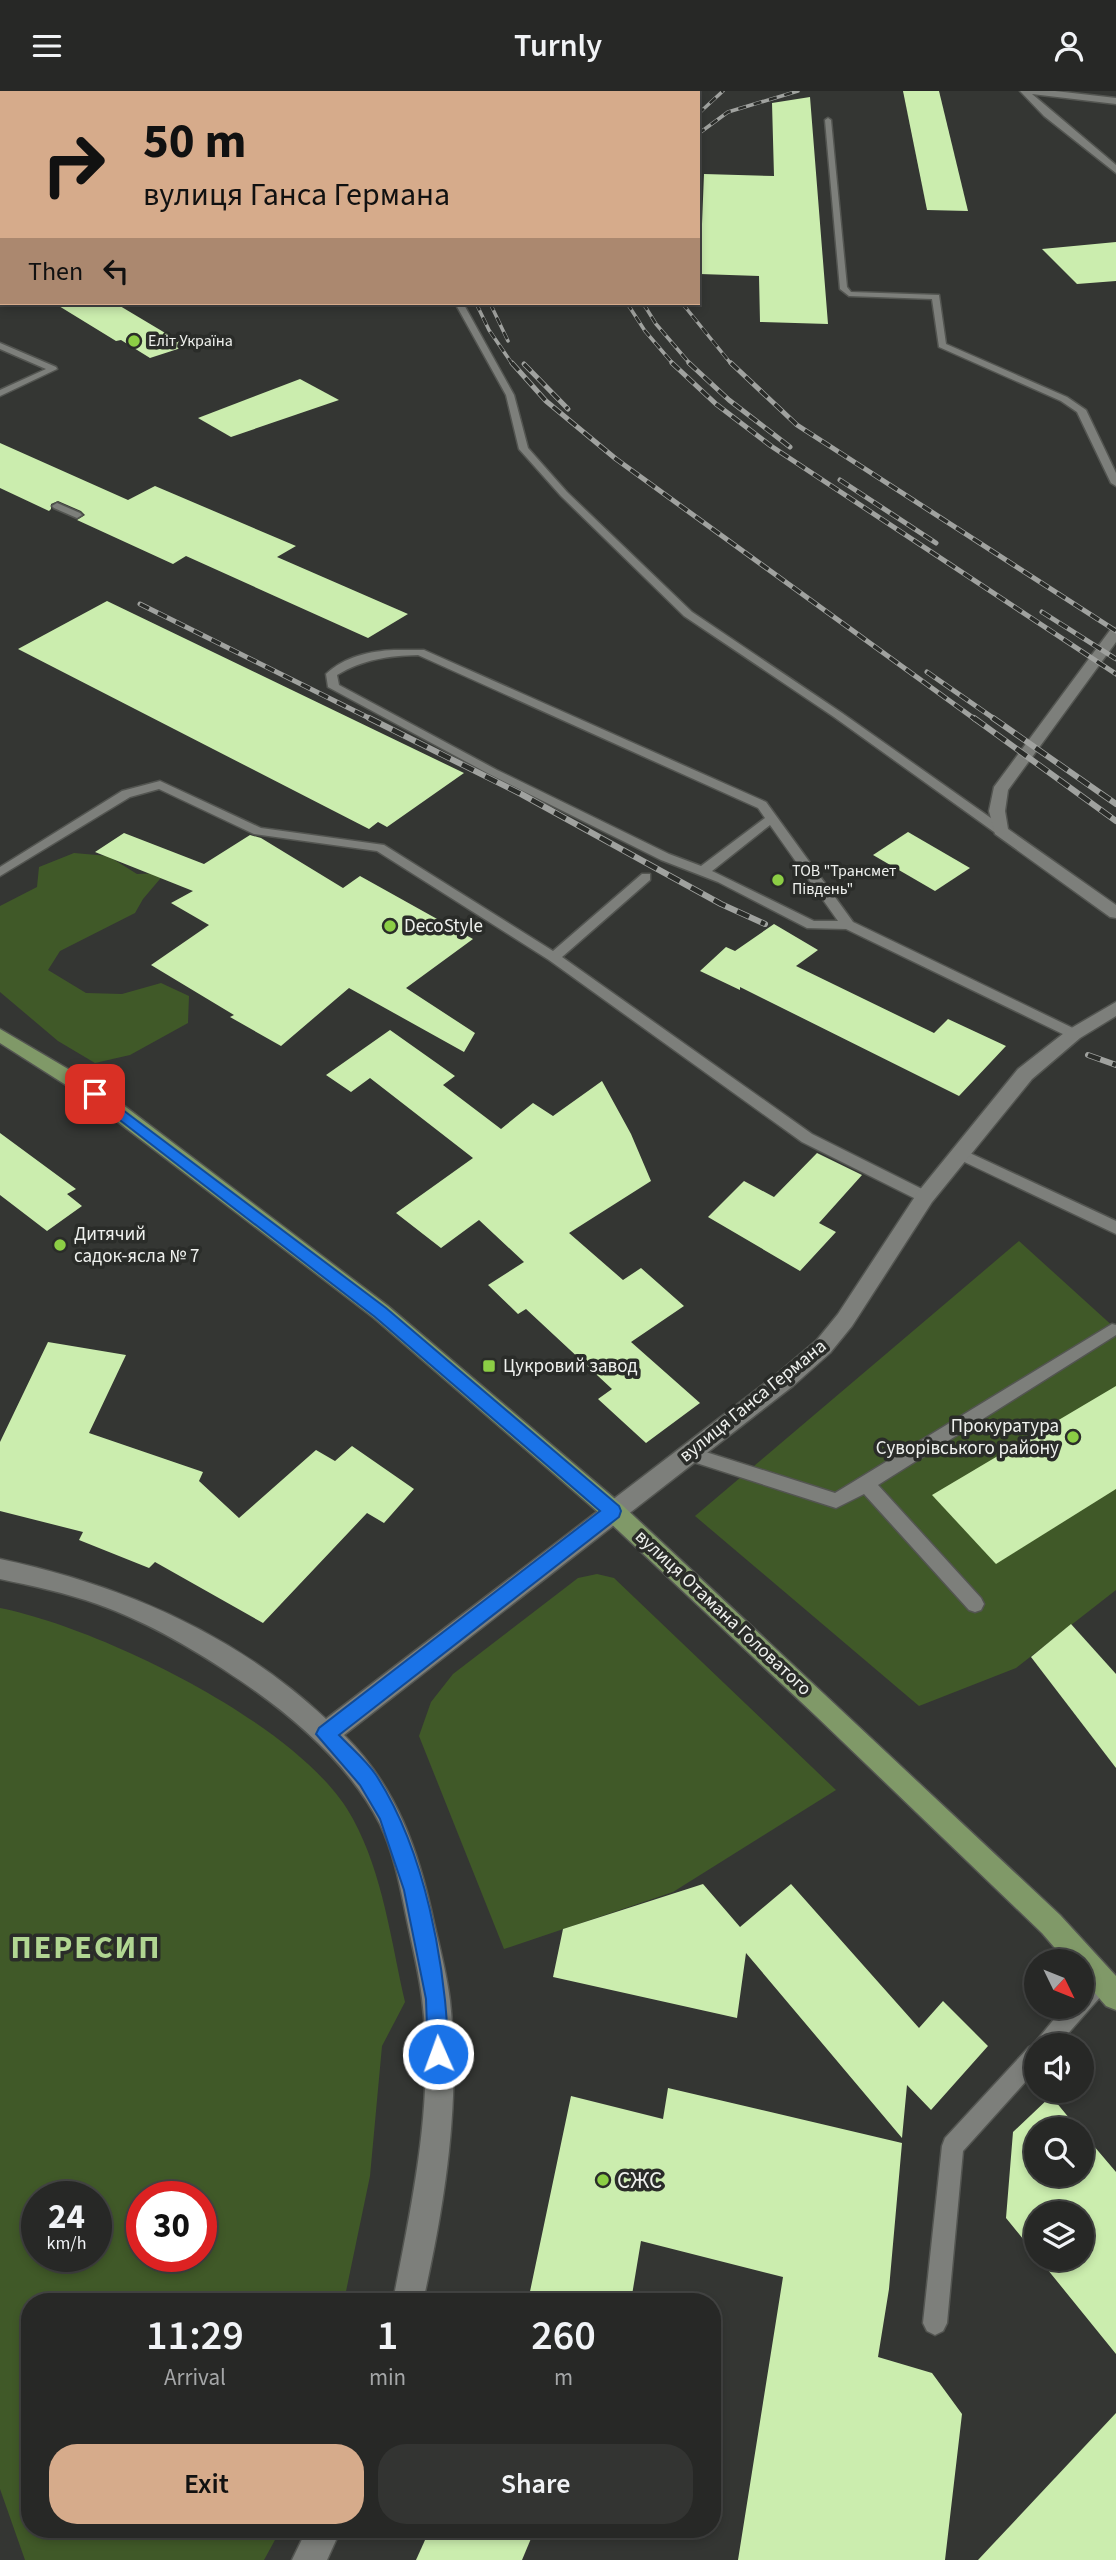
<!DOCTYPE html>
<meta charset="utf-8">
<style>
body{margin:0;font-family:"Source Sans 3",sans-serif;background:#333432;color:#f1f3f6;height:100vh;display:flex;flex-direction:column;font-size:26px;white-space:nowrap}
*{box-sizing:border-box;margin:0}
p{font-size:23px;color:#a4a6a7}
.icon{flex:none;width:38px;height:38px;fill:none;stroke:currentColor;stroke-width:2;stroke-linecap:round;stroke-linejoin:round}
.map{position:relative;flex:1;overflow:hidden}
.side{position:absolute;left:21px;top:2202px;width:700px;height:245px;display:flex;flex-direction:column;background:#272826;border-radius:28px;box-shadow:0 4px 10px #0003,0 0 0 2px #434443}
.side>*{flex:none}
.banner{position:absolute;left:0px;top:0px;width:700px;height:214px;box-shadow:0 4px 10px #0003,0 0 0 2px #434443;background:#d6ab8b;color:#111;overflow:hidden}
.needle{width:46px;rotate:133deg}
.tools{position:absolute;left:1024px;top:1858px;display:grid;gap:14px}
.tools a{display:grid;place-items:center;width:70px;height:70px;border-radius:50%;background:#272826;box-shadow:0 4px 10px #0003,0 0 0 2px #434443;font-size:35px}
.speed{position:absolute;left:21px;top:2090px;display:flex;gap:14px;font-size:35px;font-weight:700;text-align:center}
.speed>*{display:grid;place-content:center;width:91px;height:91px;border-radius:50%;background:#272826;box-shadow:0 4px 10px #0003,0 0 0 2px #434443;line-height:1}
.speed small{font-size:18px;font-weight:400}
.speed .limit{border:10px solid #d22;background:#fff;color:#111}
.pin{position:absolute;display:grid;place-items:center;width:60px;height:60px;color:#fff;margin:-30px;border-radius:14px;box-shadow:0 4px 10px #0006}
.me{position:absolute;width:77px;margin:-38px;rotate:358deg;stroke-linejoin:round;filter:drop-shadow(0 0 5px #0008)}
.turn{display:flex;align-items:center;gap:24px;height:147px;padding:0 28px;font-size:32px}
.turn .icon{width:91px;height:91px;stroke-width:2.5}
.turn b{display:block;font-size:49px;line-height:60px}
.then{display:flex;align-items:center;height:66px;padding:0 28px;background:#0003;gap:14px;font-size:26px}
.eta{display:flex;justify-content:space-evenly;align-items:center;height:119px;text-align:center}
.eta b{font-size:42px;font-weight:600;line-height:49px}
.action{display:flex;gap:14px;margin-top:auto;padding:14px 28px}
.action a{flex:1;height:80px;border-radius:28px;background:#d6ab8b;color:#111;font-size:28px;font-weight:600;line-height:80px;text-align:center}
.action a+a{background:#333432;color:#f1f3f6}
header{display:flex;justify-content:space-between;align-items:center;height:91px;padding:0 28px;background:#272826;font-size:32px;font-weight:600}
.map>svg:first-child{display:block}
.green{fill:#405928;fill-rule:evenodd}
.building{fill:#cbedae}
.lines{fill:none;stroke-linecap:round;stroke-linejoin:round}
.lane-casing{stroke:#535551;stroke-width:3}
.street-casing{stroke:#535551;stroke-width:3}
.primary-casing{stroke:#535551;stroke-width:3}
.lane{fill:#7d7f7b;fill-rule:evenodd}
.street{fill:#7d7f7b;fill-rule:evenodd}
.primary{fill:#809968;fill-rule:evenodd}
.rail-far2-casing{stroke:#a0a29f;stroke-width:3.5}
.rail-far1-casing{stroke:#a0a29f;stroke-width:5}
.rail-casing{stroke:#a0a29f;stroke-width:6}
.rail-far2{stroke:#2a2c29;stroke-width:2.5;stroke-dasharray:8;stroke-linecap:butt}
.rail-far1{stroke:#2a2c29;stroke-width:3.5;stroke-dasharray:10;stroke-linecap:butt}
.rail{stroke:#2a2c29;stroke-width:4.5;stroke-dasharray:13;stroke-linecap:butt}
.route{fill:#1a73e8;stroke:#114b97;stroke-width:2}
.poi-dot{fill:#8cce45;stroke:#2a2c29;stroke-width:2.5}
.labels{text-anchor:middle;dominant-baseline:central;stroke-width:7;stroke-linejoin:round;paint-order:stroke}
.far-poi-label{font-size:16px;fill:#eff1ee;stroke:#2a2c29;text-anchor:start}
.poi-label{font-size:19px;fill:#eff1ee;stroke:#2a2c29;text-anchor:start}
.street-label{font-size:19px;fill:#eff1ee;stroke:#2a2c29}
.near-poi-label{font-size:23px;fill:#eff1ee;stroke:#2a2c29;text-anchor:start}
.near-district-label{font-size:32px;font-weight:bold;letter-spacing:2px;fill:#b1d692;stroke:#2a2c29}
</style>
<header><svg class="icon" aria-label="menu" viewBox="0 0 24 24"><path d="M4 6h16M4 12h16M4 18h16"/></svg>Turnly<svg class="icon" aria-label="person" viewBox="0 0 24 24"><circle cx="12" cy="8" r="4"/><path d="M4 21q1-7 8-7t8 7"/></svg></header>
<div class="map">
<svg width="1116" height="2469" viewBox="0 0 1116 2469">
<rect width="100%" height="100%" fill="#343633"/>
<!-- green -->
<g class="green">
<path d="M74,762L108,765L137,783L165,782L143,808L135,822L60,860L48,879L86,902L122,903L161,892L189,905L188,932L130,964L95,972L58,950L0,901V815L37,796L39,776Z"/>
<path d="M1019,1150L1116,1238V1499L1016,1577L919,1615L695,1425Z"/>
<path d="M597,1483L614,1487L836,1699L673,1801L504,1858L419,1645L431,1611L453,1583L578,1487Z"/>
<path d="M0,1517C101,1537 304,1635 353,1728C383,1783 391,1850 405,1911L382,1955L370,2085L344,2210H30V2438H281L264,2469H25L0,2398ZM96,2105V2165H37V2105ZM201,2105V2165H142V2105Z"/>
</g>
<!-- building -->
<g class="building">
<path d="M903,0H939L968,120L927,119Z"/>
<path d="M810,6L828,233L760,231L759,185L700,183L704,83L774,85L772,12Z"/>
<path d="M1116,151V190L1077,193L1042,158Z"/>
<path d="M54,212H115L187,255L150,267L121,249L116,250Z"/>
<path d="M300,288L339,309L231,346L198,327Z"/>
<path d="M0,352L128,409L155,395L296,455L277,466L408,523L368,547L186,465L173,473L77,429L85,424L81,420L58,410L51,413V418L49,420L0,397Z"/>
<path d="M107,510L464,682L387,736L378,731L369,738L18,558Z"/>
<path d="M908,741L970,777L935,800L873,764Z"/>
<path d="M124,742L204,773L250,744L261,747L343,797L360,785L473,848L406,897L475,942L464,961L349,897L281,955L230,926L234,924L151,874L209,834L171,812L193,800L95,761Z"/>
<path d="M774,833L818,859L796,875L934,942L948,928L1006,955L959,1005L740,896V899L700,880L726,856L735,860Z"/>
<path d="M390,939L455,985L443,994L501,1038L533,1012L553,1025L602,990L631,1043L651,1090L569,1142L623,1189L641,1177L684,1215L631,1251L700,1312L646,1352L598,1308L612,1298L526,1218L518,1223L488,1194L524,1171L479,1129L441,1157L396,1122L473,1067L370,987L351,1001L326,984Z"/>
<path d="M0,1042L76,1098L67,1103L82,1115L47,1140L0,1104Z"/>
<path d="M817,1062L862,1084L819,1132L836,1141L800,1180L708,1126L744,1090L774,1106Z"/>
<path d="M48,1251L126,1264L89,1342L203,1381L199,1390L239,1427L316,1359L335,1370L352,1355L414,1398L384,1432L367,1422L263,1532L155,1471L149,1477L79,1449L83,1441L0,1420V1351Z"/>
<path d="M1116,1295V1398L996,1473L932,1404Z"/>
<path d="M1071,1533L1116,1583V1677L1031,1566Z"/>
<path d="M703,1793L740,1836L791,1793L919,1937L943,1910L988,1955L931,2019L907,1994L902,2047L746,1862L737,1927L553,1886L563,1838Z"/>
<path d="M668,1997L902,2052L889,2198L878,2266L932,2282L962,2323L945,2469H738L783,2186L641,2150L631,2210H528L571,2005L663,2028Z"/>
<path d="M1051,2005L1079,2039H1036V2084H1082V2041L1116,2081V2263L1039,2168H1082V2123H1036V2164L1006,2127L1013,2041Z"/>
<path d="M1116,2322V2469H978Z"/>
<path d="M430,2438H535L522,2469H416Z"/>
</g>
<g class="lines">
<!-- lane casing -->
<g class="lane-casing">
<g id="lane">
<path d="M828,27L831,29L847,196L851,201L939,204L946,253L1067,306L1086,319L1116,382V395L1111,392L1077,321L1061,310L939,256L932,208L849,205L840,198L825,29Z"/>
<path d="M0,95H2L0,100Z"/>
<path d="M455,212H463L514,304L528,357L567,401L692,521L842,622L1005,737V743H997L834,626L684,525L561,405L519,358L506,304Z"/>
<path d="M0,252L56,276L57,278L0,305V299L46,278L0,258Z"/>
<path d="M57,412L80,422L82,424L77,427L54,417L52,415Z"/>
<path d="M394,559H424L766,711L853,831L1079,940L1081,943L1074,948L1069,946L846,838L807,837L718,791L661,769L489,683L328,596L326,583C344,566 370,560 394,559ZM418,564L758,717L765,727L701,775L669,763L497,679L339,594L337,584C364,568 388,565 418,564ZM770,734L838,830H814L712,780Z"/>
<path d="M160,690L261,737L384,754L553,860L642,783H650V789L562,866L812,1043L930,1102L932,1106L925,1111L920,1110L802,1051L549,869L377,760L254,743L159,698L130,706L0,785V776L122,700Z"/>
<path d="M959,1057L1116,1130V1143L954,1066L952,1062L954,1058Z"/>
<path d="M1112,1233L1116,1234V1244L878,1394L981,1507L984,1513L981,1519L975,1521L969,1519L864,1403L836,1417L684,1368L682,1363L684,1358L690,1356L835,1402Z"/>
<path d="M1102,1879L1109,1882L1112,1889L1109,1896L1057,1955H1036V1979L963,2060L947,2232L943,2240L935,2244L927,2240L923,2232L942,2055L945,2047L1029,1956L1033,1954L1064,1916H1082V1897L1095,1882Z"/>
</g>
</g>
<!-- street casing -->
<g class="street-casing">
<g id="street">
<path d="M1020,0H1055L1116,7V13L1032,3L1116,74V82L1044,25Z"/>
<path d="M1116,537V551L1008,699L1005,720L1008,738L1116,814V827L1110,826L995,743L989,720L994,696L1111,538Z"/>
<path d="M1116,911V925L1080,947L1032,988L932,1111L852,1235L830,1262L793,1295L344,1644C397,1696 419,1761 434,1832C440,1858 447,1884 450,1910C461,2010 445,2113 423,2210H393C412,2112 435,2008 422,1907C419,1882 413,1858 408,1834C401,1800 395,1764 380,1733C350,1674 295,1627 241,1590C197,1560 148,1531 97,1513C66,1502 33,1495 0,1488V1468C122,1494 234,1542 326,1628L777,1283L816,1250L838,1223L918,1101L1018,978L1068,939Z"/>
<path d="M307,2438H341L327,2469H292Z"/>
</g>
</g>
<!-- primary casing -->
<g class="primary-casing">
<path id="primary" d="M0,938L102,998L388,1215L621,1413L1060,1824L1116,1885V1919L1106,1915L1082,1887V1871H1067L1042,1842L816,1625L605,1427L374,1227L88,1008L0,952Z"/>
</g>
<!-- lane -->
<use href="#lane" class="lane"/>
<!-- street -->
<use href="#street" class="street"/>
<!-- primary -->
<use href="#primary" class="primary"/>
<!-- rail-far2 casing -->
<g class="rail-far2-casing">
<g id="rail-far2">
<path d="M588,2L590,0"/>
<path d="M601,2L603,0"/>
<path d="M664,2L666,0"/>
<path d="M681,2L683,0"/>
<path d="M698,23L723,0"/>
<path d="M698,43L728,21L798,0"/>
<path d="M476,212L489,239L513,274"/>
<path d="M490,212L508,250"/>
<path d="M627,212L645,240L674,274"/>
<path d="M643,212L656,233L691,274"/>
<path d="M682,212L732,274"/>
</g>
</g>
<!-- rail-far1 casing -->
<g class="rail-far1-casing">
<g id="rail-far1">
<path d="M512,272L546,310L616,368L976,629"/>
<path d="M672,272L716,313L771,355L1116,583"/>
<path d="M689,272L729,309L790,356"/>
<path d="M731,272L797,334L1116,540"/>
<path d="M524,273L568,318"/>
<path d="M840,389L936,452"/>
<path d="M140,513L373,629"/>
<path d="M1042,521L1116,568"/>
<path d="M927,581L996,629"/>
</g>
</g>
<!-- rail casing -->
<g class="rail-casing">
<g id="rail">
<path d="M369,627L521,703L721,813L765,833"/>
<path d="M974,627L1116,730"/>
<path d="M993,627L1116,713"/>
<path d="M1088,964L1116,974"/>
</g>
</g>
<!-- rail-far2 -->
<use href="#rail-far2" class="rail-far2"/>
<!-- rail-far1 -->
<use href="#rail-far1" class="rail-far1"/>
<!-- rail -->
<use href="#rail" class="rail"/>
</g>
<!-- route -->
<path class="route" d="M95,998L386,1217L619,1415L621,1420L619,1426L339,1644C351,1657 366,1669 376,1684C426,1761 445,1872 449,1963L446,1970L438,1973L431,1970L428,1963L426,1908L404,1799L380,1728L360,1694L316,1643L319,1637L600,1420L375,1226L90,1006V999Z"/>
<!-- markers -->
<g class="poi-dot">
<circle cx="134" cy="250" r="7"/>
<circle cx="778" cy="789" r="7"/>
<circle cx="390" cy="835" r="7"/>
<circle cx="60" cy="1154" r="7"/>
<rect x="482" y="1268" width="14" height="14" rx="3.5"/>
<circle cx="1073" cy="1346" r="7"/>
<circle cx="603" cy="2089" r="7"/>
</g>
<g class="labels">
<!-- far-poi labels -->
<g class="far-poi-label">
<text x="148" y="250">Еліт Україна</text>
<text x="792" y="780">ТОВ "Трансмет<tspan x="792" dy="18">Південь"</tspan></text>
</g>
<!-- poi labels -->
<g class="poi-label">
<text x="404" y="835">DecoStyle</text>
<text x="74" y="1143">Дитячий<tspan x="74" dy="22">садок-ясла № 7</tspan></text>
<text x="503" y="1275">Цукровий завод</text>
<text x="1059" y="1335" text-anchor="end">Прокуратура<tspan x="1059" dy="22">Суворівського району</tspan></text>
</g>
<!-- street labels -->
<g class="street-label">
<text transform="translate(753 1310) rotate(-39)">вулиця Ганса Германа</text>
<text transform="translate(723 1522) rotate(43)">вулиця Отамана Головатого</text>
</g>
<!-- near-poi labels -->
<g class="near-poi-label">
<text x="617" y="2089">СЖС</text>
</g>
<!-- near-district labels -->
<g class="near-district-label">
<text x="86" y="1857">ПЕРЕСИП</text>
</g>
</g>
</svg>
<div class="tools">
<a><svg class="needle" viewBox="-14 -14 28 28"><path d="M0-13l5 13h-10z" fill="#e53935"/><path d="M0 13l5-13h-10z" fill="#a4a6a7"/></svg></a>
<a><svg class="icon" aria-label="sound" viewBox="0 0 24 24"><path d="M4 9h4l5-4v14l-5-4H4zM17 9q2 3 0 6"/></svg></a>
<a><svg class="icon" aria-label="search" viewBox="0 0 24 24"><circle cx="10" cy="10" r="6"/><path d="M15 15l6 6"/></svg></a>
<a><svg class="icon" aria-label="layers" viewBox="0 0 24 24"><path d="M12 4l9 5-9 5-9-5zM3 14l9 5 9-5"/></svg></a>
</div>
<div class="speed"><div>24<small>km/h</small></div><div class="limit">30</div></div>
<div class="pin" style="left:95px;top:1003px;background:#d93025"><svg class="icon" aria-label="arrive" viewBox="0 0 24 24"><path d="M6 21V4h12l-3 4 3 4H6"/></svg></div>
<svg class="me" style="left:438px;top:1963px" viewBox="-20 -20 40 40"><circle r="17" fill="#1a73e8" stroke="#fff" stroke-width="3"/><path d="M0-11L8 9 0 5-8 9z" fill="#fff"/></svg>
<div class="banner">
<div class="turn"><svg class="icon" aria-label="right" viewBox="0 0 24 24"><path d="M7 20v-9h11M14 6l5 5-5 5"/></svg><div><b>50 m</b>вулиця Ганса Германа</div></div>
<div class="then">Then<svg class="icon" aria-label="left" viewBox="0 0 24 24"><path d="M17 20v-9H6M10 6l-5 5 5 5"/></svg></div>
</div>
<section class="side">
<div class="eta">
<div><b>11:29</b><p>Arrival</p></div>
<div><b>1</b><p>min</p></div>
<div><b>260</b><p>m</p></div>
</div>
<div class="action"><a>Exit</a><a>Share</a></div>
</section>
</div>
